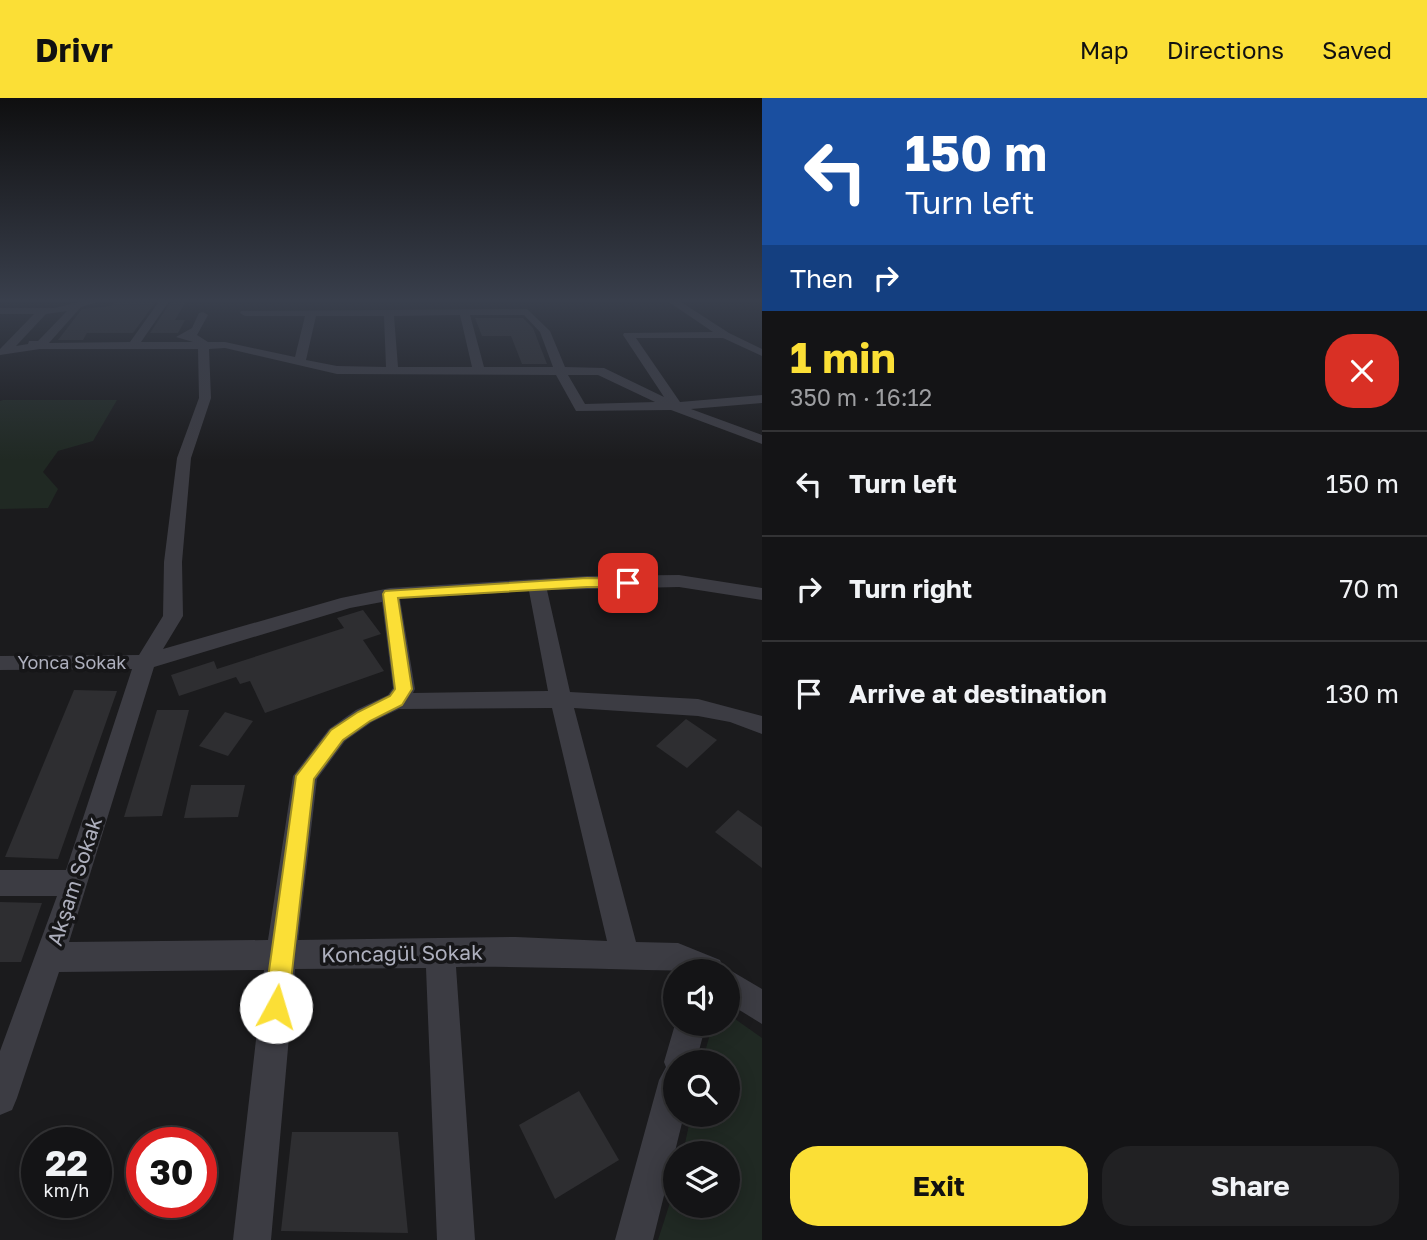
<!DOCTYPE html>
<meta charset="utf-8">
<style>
body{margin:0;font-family:"Golos Text",sans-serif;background:#212123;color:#f1f3f6;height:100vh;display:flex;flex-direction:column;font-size:26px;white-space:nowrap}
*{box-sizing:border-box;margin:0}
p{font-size:23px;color:#9d9ea1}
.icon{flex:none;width:38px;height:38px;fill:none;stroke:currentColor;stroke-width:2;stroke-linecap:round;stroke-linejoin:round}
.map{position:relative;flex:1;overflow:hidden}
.drawer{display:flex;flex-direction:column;background:#141416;width:665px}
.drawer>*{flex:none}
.guide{background:#1a4fa0;color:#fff;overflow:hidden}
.controls{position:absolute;left:663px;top:861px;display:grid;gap:14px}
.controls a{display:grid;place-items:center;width:77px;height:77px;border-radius:50%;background:#141416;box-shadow:0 4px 18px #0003,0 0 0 2px #333335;font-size:35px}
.speed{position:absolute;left:21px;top:1029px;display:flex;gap:14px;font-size:35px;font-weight:700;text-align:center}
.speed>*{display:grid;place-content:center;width:91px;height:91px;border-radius:50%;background:#141416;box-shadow:0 4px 18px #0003,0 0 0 2px #333335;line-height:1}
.speed small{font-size:18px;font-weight:400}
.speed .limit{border:10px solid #d22;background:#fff;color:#111}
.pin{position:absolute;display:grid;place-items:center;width:60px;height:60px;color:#fff;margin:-30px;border-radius:14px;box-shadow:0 4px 10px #0006}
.me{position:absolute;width:77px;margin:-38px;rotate:6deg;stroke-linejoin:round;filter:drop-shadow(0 0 5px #0008)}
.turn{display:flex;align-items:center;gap:24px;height:147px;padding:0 28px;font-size:32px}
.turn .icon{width:91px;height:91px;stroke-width:2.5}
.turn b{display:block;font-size:49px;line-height:60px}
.then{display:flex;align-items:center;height:66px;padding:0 28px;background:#0003;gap:14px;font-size:26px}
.round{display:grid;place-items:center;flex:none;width:74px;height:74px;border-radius:28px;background:#212123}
.summary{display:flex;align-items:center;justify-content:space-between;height:119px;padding:0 28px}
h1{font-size:42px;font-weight:700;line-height:52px;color:#fbdf36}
.cta{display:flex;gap:14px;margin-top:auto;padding:14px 28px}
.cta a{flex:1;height:80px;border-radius:28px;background:#fbdf36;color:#111;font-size:28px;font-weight:700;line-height:80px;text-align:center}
.cta a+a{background:#212123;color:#f1f3f6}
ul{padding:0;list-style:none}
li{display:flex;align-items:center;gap:21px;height:105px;padding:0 28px;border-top:2px solid #333335}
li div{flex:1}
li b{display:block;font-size:26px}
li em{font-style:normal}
header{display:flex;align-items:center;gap:42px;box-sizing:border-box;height:98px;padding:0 35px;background:#fbdf36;color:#111}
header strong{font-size:33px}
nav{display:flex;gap:38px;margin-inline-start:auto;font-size:24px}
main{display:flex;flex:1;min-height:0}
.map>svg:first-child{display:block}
.green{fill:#202923}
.building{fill:#2e2e31}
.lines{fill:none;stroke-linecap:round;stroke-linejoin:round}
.minor{fill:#3c3c43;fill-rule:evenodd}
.route{fill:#fbdf36;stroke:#a39123;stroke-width:2}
.labels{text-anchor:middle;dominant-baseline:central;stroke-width:7;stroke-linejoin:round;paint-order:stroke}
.street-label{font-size:18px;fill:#adafbd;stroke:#161618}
.near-street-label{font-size:21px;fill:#adafbd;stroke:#161618}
</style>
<header>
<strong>Drivr</strong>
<nav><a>Map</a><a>Directions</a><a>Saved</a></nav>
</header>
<main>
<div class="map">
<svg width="762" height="1142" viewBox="0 0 762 1142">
<rect width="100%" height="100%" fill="#1b1b1d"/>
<!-- green -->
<g class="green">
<path d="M3,302H117L93,343L58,353L43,374L58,391L48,410L0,411V303Z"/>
<path d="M728,916L762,940V1142H658L675,1089L676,1108H728V1055H683L691,1017H728V964H702L713,926H728Z"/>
</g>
<!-- building -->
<g class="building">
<path d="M116,202H157L133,235H87L83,242H58L82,211L111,208Z"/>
<path d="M172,202H187L175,222H185L178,235H150Z"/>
<path d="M475,220H523L533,230L547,266H522L511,238H482Z"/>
<path d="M363,512L381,536L363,542L384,573L265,615L250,583L240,586L236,579L179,598L171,577L214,563L217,571L344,530L337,520Z"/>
<path d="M74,592L117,593L58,761L5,759Z"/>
<path d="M157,612H189L162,718L124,719Z"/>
<path d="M225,614L253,623L228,658L199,648Z"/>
<path d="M686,621L717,642L687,670L656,648Z"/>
<path d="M191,687H245L238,719L184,720Z"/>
<path d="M738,712L762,729V770L715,734Z"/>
<path d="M0,804L42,805L21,864H0Z"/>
<path d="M579,993L619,1062L555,1101L519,1027Z"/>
<path d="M292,1034H398L408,1135L281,1133Z"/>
</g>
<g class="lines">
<!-- minor -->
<g class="minor">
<path d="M86,202H103L81,209L49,245L130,244L160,202H170L141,244H193L176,239L192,230L199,215L203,214L208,217L197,237L208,244H225L295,259L305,218H245L240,215L241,213L527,211L550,233L565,269L604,270L664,299L623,237L624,235L713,234L666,202H678L729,235L762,251V258L723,240H636L680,304L762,297V305L691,311L762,337V346L671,312L576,313L556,277L337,276L225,250L209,251L211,300L191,360L182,464L183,518L163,551L341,500L390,490L587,478L679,477L762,490V502L679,489L547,492L570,594L698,601L762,618V636L730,624L698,618L574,610L636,844L678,845L720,862L724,872L728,871L762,891V926L728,905V873C639,873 547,868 456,869L475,1142H437L426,870L295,871L271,1142H233L264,872L59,874L17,1000L12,1012L0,1017V953L57,798H0V772H66L132,571L0,572V558L139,557L163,518L164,464L177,360L199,300L198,251H40L0,257V251L34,216H0V210H55ZM67,213L38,243H29L28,246L16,248L46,216ZM460,217L472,269H398L394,218ZM470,217H524L540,234L553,269H484ZM316,218H384L386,269L337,268L306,262ZM568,277H598L655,304L585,306ZM529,493L548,593L413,595L415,591L400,501ZM382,504L393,590L388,597L356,612L329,631L293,678L268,842L69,844L154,569L350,510ZM552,610L607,843L516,839L298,842L317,681L345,643L372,624L399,611Z"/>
<path d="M676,923V926H706L696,964H676V1017H684L653,1142H615L659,982L666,969L664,964Z"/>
</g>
</g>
<!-- sky -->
<linearGradient id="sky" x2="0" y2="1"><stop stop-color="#0f0f10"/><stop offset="0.56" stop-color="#393f4c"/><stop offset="1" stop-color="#393f4c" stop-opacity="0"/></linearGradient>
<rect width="762" height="362" fill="url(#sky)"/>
<!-- route -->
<path class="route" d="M587,480L628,481L635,485L628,489H587L398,500L412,591L402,607L370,623L343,642L314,681L288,909L284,917L276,921L267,917L264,909L296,678L331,632L358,614L390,598L395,591L383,496L385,493Z"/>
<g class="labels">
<!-- street labels -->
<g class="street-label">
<text x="72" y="564">Yonca Sokak</text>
</g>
<!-- near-street labels -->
<g class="near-street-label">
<text transform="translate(74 783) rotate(-72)">Akşam Sokak</text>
<text transform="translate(402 855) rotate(-1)">Koncagül Sokak</text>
</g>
</g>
</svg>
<div class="controls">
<a><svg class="icon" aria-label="sound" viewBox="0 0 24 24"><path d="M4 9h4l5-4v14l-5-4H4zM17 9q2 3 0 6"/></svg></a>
<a><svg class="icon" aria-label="search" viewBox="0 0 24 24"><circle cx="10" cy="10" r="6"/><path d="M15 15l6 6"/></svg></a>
<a><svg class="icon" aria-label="layers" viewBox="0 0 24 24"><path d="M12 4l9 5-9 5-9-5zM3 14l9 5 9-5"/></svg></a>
</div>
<div class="speed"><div>22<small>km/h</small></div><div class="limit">30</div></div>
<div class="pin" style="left:628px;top:485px;background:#d93025"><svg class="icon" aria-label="arrive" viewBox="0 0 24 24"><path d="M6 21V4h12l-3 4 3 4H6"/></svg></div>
<svg class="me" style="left:276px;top:909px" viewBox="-20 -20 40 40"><circle r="19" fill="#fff"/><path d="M0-13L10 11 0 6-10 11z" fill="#fbdf36"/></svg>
</div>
<section class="drawer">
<div class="guide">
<div class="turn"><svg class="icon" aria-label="left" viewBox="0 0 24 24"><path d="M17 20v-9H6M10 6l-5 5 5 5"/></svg><div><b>150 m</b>Turn left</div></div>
<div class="then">Then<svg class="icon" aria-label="right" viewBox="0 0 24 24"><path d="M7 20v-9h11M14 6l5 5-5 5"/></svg></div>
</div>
<div class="summary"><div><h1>1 min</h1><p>350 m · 16:12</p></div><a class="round" style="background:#d93025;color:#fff"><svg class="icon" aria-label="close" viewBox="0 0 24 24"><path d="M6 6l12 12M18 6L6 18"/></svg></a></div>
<ul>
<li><svg class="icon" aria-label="left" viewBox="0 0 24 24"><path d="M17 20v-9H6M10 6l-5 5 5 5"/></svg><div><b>Turn left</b></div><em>150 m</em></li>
<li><svg class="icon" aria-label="right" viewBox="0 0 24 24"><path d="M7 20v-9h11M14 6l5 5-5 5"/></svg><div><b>Turn right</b></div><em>70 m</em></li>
<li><svg class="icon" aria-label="arrive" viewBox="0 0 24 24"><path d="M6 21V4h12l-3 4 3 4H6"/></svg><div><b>Arrive at destination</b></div><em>130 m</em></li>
</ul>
<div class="cta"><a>Exit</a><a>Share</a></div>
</section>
</main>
